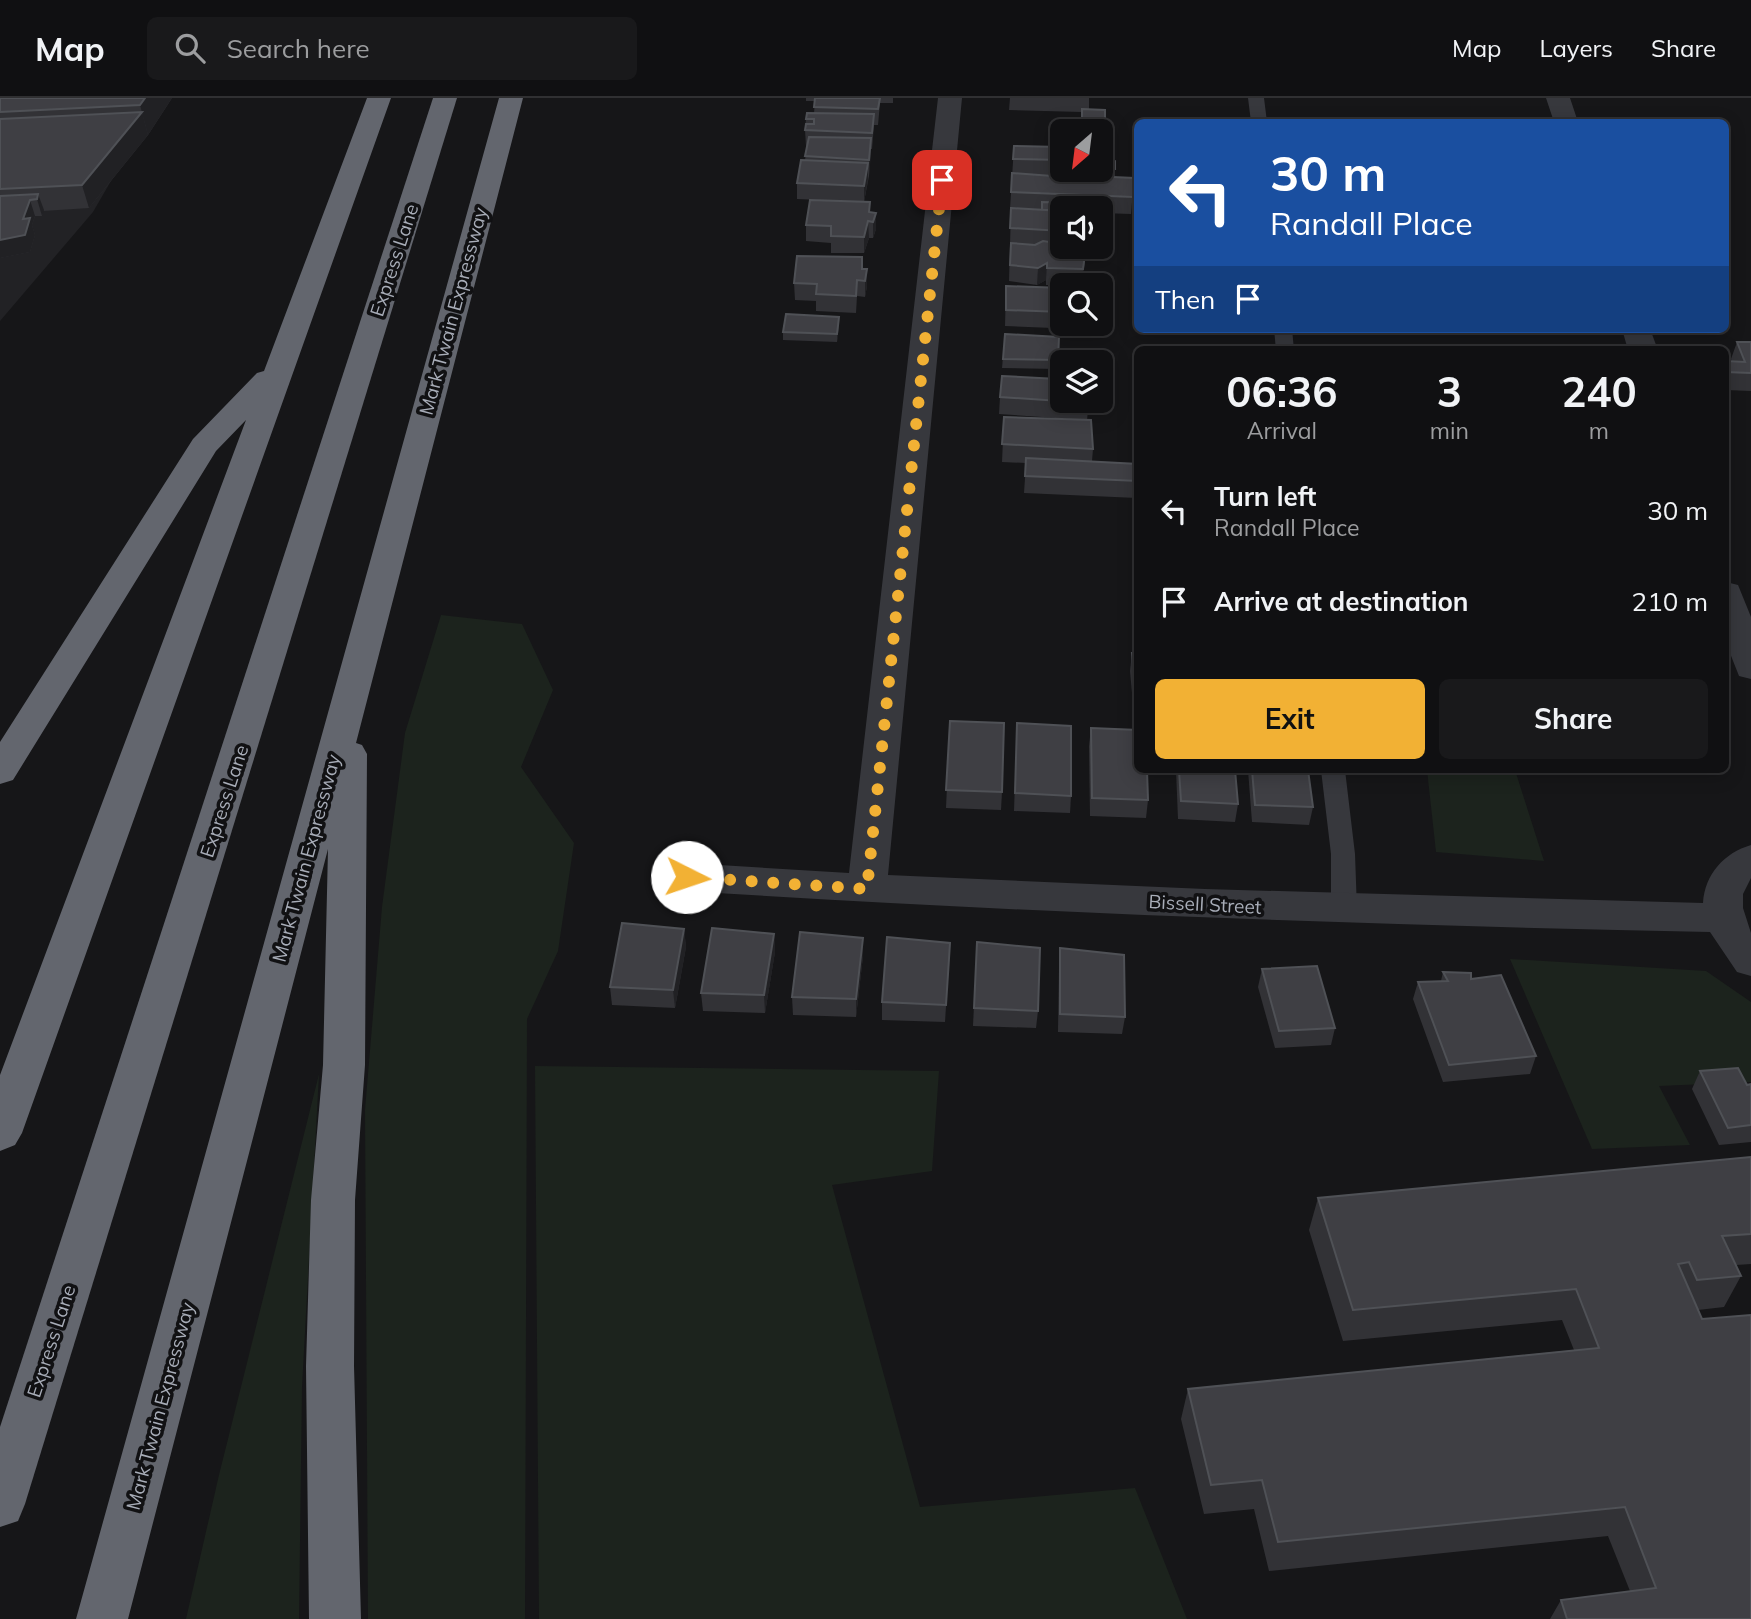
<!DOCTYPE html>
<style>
body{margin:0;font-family:Mulish,sans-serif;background:#19191b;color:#f1f3f6;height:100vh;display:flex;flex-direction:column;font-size:26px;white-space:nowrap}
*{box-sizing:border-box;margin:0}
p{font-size:23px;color:#9c9d9f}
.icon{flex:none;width:38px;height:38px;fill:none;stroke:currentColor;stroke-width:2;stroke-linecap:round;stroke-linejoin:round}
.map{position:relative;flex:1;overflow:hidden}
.side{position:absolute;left:1134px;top:248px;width:595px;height:427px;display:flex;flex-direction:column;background:#101012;border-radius:10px;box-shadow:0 4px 18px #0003,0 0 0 2px #303032}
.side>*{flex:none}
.guide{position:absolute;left:1134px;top:21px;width:595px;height:214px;border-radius:10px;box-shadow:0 4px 18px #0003,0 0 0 2px #303032;background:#1a4fa0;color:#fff;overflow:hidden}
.needle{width:46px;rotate:208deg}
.buttons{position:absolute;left:1050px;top:21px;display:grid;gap:14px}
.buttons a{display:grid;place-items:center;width:63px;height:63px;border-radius:10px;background:#101012;box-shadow:0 4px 18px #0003,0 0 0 2px #303032;font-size:35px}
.pin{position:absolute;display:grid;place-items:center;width:60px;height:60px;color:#fff;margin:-30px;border-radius:14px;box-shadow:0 4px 10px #0006}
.me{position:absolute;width:77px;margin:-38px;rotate:94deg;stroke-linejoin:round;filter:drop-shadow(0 0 5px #0008)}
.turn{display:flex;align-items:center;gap:24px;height:147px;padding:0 21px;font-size:32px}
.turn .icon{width:91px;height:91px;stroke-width:2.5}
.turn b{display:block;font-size:49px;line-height:60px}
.then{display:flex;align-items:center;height:66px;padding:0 21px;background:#0003;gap:14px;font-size:26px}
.eta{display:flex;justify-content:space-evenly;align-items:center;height:119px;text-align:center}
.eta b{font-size:42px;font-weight:700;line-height:49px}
.action{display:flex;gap:14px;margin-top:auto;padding:14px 21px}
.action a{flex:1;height:80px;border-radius:10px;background:#f2b134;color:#111;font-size:28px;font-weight:700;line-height:80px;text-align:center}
.action a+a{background:#19191b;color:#f1f3f6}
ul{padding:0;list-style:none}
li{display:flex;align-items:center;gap:21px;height:91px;padding:0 21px}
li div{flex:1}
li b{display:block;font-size:26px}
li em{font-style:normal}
header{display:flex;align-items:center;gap:42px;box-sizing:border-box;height:98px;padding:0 35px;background:#101012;border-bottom:2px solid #303032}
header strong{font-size:33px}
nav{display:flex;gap:38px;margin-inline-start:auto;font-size:24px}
.search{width:490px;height:63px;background:#19191b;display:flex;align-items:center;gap:18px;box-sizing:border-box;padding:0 24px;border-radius:10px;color:#9c9d9f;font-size:26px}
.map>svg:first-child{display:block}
.built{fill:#222225}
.green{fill:#1c231d}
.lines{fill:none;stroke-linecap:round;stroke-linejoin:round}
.service{fill:#37383d;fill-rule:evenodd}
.minor{fill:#37383d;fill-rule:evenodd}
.motorway{fill:#63666e;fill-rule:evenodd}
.wall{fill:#323236;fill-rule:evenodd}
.shaded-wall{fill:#212124}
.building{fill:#3f3f44;stroke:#4f5156;stroke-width:2}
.route{stroke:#f2b134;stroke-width:12;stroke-dasharray:0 21.6}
.labels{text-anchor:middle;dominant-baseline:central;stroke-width:7;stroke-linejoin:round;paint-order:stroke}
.street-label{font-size:19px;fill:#a8adb8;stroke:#111113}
</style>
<header>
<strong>Map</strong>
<div class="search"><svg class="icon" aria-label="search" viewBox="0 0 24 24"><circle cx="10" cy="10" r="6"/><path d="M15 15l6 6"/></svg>Search here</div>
<nav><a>Map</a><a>Layers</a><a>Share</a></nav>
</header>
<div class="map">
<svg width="1751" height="1521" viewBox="0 0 1751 1521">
<rect width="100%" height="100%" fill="#161618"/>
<!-- built -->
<path class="built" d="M0,0H159L93,114L0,223Z"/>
<!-- green -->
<g class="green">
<path d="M441,517L522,526L553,592L521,669L574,745L558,853L527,921L525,1521H368L365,1012L382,809L405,635Z"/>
<path d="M1427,672H1515L1544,763L1436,754Z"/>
<path d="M1510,861L1706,873L1751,904V984L1659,988L1690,1047L1592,1051Z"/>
<path d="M535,968L939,973L932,1073L832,1087L920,1409L1135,1390L1187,1521H539Z"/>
<path d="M319,976L302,1289L299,1521H186L219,1377Z"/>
</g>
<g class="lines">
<!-- service -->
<g class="service">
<path d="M1248,0H1264L1267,24H1251Z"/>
<path d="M1274,231H1292L1294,252H1276Z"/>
<path d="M1321,672H1345L1355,756L1357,812L1353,819L1344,821L1335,819L1331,812V756Z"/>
</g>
<!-- minor -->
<g class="minor">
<path d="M938,0H962L888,777L1205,791L1703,805C1705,776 1724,755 1751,747V780L1743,796V810L1751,835V878L1737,874L1710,834C1369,827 1028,815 687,793L673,789L668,779L673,769L687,765L849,775Z"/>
<path d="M1546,0H1570L1578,24H1554Z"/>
<path d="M1622,231H1650L1658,252H1628Z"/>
<path d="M1726,484L1738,487L1751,519V581L1739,578L1726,545Z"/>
</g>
<!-- motorway -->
<g class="motorway">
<path d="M367,0H391L22,1035L15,1047L0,1053V977L246,322L216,353L13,682L0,686V644L193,341L257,275L264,273Z"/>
<path d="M433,0H457L25,1406L18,1423L0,1429V1329Z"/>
<path d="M499,0H523L356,645L362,647L367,656L365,967L355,1102L354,1268L361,1521H309L306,1268L311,1102L323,967L328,751L128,1521H76Z"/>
</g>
</g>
<!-- wall -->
<g class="wall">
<path d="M0,0H172L148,37L89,110L43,113L42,118H35L32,127L35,137L30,154L0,160Z"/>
<path d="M806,0H893V5H880L878,27H874L872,51H871L869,78L864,104L797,101V85L805,62L807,48H806L805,32L806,21L814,15L815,3H806Z"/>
<path d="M1010,0H1089V11L1105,12L1104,30H1082V14L1009,12Z"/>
<path d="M1062,45V72H1101V61L1115,71V79L1134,80L1131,116L1101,115V110H1062V149L1085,164L1081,187H1046V182L1037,187L1009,183L1011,111H1010L1014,48L1060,49ZM1046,78H1092V81Z"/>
<path d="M870,114L876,131L873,140H869L864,155H831V145L806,143V127Z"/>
<path d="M862,159V171L867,188L865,199L857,198L856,215L816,213V203L795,202L794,185Z"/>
<path d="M1006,188L1062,190V226H1101V216H1103L1101,232L1005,228Z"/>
<path d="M839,227L837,244L783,242V234Z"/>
<path d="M1005,236L1059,239L1057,271L1002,270Z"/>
<path d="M1737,244H1751V293L1726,292V263L1732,264L1731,261Z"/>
<path d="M1057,284L1089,303L1087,322L1093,351L1092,363L1138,366L1137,400L1024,395L1026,365L1002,364L1004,319L1085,322L999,316L1000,299Z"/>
<path d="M1132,555H1138V595H1132L1130,573Z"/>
<path d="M950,623L1002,694L1001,712L946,710Z"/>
<path d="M1017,625L1071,698L1070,715L1014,713Z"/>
<path d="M1091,630L1148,702L1146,720L1090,718L1089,648Z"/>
<path d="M1176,672H1235L1238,706L1235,724L1178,721Z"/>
<path d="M1248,672H1308L1313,709L1309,727L1252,724Z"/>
<path d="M1528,672H1652L1651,676L1529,675Z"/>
<path d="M684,831L686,849L675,910L612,907L610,889Z"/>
<path d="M774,836L775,854L765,915L703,913L701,895Z"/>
<path d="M977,844L1038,913L1036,930L973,928Z"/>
<path d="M1060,850L1125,919L1122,936L1058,934L1059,868Z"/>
<path d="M863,858L856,919L793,917L792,899Z"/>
<path d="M949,863L945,924L882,922V904Z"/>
<path d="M1262,871L1335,930L1331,947L1275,950L1258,889Z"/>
<path d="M1443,874L1471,881L1536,958L1530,976L1443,984L1413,901L1418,884L1441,883Z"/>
<path d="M1700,973L1747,987L1751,986V1044L1719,1047L1692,991Z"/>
<path d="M1751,1059V1166L1736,1167L1741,1178L1724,1209L1698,1212L1751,1521H1550L1561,1502L1630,1493L1608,1438L1269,1473L1254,1411L1204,1416L1181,1321L1188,1291L1574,1252L1562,1222L1343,1243L1309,1132L1318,1100Z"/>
</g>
<!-- shaded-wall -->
<g class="shaded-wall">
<path d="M145,0H172L148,37L140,7Z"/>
<path d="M142,14L148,37L89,110L82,87Z"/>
<path d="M871,40V56L869,78V62Z"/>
<path d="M868,65V81L864,104V88Z"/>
<path d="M38,96L44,112L42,118L37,101Z"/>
<path d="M30,102L35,118L32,127L35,137L30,154L0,160V142Z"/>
<path d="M876,115V131L873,140V124Z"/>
<path d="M868,123L869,140L864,155V139Z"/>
<path d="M1047,165L1046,182L1037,187L1038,170Z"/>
<path d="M867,171V188L865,199V183Z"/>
<path d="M839,219V227L837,244V236Z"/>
<path d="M684,831L686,849L675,910L673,892Z"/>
<path d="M774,836L775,854L765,915L764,897Z"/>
<path d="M863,840V858L856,919V901Z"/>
</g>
<!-- building -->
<g class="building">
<path d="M0,0H145L140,7L0,14Z"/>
<path d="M815,0H880L878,11L814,9Z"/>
<path d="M1082,11L1105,12V22L1082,21Z"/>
<path d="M142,14L82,87L0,91V21Z"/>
<path d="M807,15L874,16L872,35L805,32L806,26H814V21H806Z"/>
<path d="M809,39L871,40L869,62L805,58Z"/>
<path d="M1061,45H1062V62L1013,61L1014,48L1061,49Z"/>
<path d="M1101,61L1115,63V71L1101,70Z"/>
<path d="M801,62L868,65L864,88L797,85Z"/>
<path d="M1012,75L1092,81V78L1134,80L1133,99L1011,94Z"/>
<path d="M38,96L37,101L30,102L23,121L30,120L25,137L0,142V98Z"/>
<path d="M810,102L870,104L869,114L876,115L873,124L868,123L864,139L831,138V128L806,127Z"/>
<path d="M1042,104L1077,105L1076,110H1062V113L1042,112Z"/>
<path d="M1011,110L1062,113V133L1010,130Z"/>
<path d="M1043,143L1050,144V147H1062V149H1086L1083,171L1047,170V165L1038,170L1010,167L1011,145L1035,147Z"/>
<path d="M797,158L862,159V171H867L865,183L857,182L856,198L816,196L817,186L794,185Z"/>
<path d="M1006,188L1062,190V214L1006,212Z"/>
<path d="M1101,192L1103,216H1101Z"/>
<path d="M786,216L839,219L837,236L783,234Z"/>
<path d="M1005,236L1059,239L1058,262L1003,261Z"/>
<path d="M1737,244H1751V275L1726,274V263L1745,264Z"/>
<path d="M1002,278L1057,281V284H1062V303H1089V305L1000,299Z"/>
<path d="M1004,319L1091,322L1093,351L1002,346Z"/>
<path d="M1026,360L1138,366V383L1025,378Z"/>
<path d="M1132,555H1138V577H1134Z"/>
<path d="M950,623L1004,625L1002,694L946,692Z"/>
<path d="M1017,625L1071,628V698L1015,695Z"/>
<path d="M1091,630L1138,632V672H1147L1148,702L1092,700Z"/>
<path d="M1179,672H1235L1238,706L1181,703Z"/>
<path d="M1252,672H1308L1313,709L1255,707Z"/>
<path d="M622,825L684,831L673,892L610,889Z"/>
<path d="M712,830L774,836L764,897L701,895Z"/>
<path d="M800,834L863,840L856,901L792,899Z"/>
<path d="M887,839L950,845L946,907L882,904Z"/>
<path d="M977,844L1040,850L1038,913L974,910Z"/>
<path d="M1060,850L1124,857L1125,919L1060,916Z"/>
<path d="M1317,868L1335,930L1279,933L1262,871Z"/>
<path d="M1443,874L1471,875V881L1501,877L1536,958L1449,967L1418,884L1448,883Z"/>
<path d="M1738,970L1747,987L1751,986V1027L1728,1030L1700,973Z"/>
<path d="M1751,1059V1136L1722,1138L1741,1178L1697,1182L1689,1164L1678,1166L1702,1221L1751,1217V1521H1567L1561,1502L1656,1490L1625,1409L1278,1444L1262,1382L1211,1387L1188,1291L1599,1250L1576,1191L1353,1212L1318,1100Z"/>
</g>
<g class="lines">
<!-- route -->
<path class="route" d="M687,779L867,791L942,82"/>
</g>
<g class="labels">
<!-- street labels -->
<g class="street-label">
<text transform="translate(394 162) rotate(-72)">Express Lane</text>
<text transform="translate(453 213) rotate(-75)">Mark Twain Expressway</text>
<text transform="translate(224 703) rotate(-72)">Express Lane</text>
<text transform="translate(306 760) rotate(-75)">Mark Twain Expressway</text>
<text transform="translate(1205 806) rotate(3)">Bissell Street</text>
<text transform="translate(51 1243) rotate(-72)">Express Lane</text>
<text transform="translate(160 1308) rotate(-75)">Mark Twain Expressway</text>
</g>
</g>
</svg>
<div class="buttons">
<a><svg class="needle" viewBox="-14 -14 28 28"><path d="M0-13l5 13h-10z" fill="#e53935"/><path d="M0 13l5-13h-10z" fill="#9c9d9f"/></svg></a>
<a><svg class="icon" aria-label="sound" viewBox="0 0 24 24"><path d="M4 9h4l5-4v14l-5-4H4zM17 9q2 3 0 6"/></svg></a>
<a><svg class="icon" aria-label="search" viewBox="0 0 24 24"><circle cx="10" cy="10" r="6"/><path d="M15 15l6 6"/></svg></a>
<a><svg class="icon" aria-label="layers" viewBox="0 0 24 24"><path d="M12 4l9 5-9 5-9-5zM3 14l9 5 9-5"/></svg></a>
</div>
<div class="pin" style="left:942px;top:82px;background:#d93025"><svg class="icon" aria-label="arrive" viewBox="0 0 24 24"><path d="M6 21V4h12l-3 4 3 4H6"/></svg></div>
<svg class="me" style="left:687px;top:779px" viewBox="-20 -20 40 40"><circle r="19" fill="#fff"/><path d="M0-13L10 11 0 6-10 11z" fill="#f2b134"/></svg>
<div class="guide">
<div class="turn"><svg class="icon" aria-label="left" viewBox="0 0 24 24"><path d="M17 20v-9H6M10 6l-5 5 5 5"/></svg><div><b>30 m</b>Randall Place</div></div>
<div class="then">Then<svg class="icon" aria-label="arrive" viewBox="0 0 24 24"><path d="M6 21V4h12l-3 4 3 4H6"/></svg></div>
</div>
<section class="side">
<div class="eta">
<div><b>06:36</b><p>Arrival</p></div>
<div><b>3</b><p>min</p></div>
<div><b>240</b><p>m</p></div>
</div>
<ul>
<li><svg class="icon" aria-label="left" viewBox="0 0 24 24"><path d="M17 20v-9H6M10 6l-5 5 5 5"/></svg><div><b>Turn left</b><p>Randall Place</p></div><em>30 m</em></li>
<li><svg class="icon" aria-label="arrive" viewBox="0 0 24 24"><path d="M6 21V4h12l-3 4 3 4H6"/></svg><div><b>Arrive at destination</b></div><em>210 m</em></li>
</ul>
<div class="action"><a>Exit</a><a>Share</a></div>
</section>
</div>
